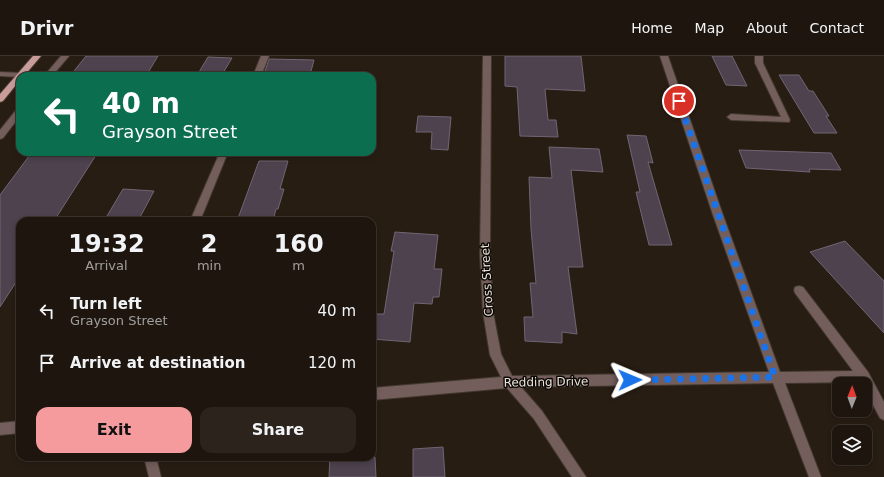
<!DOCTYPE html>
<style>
body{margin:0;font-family:"DejaVu Sans",sans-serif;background:#2b231c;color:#f1f3f6;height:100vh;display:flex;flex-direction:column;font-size:15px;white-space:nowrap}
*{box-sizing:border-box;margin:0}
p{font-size:13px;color:#a19f9e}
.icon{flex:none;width:22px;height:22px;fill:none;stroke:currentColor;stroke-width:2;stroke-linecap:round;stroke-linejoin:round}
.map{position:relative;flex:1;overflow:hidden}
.sheet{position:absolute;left:16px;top:161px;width:360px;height:244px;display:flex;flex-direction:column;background:#1e160e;border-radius:12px;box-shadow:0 2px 6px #0003,0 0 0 1px #3c352e}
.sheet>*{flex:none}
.banner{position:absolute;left:16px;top:16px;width:360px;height:84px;border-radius:12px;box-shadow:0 2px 6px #0003,0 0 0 1px #3c352e;background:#0b6e4f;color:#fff;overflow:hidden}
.needle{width:26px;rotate:1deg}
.controls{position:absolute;left:832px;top:321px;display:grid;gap:8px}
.controls a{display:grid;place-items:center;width:40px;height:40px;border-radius:8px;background:#1e160e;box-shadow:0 2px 6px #0003,0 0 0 1px #3c352e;font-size:20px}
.pin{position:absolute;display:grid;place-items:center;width:34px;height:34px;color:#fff;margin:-17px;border:2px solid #fff;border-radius:50%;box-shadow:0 1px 4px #0007}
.me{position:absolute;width:44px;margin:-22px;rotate:89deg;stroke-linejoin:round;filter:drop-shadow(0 0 3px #0008)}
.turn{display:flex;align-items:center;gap:14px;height:84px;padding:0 20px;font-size:18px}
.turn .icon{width:52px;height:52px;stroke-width:2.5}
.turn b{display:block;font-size:28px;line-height:34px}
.eta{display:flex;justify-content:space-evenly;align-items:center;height:68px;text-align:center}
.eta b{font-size:24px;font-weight:700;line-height:28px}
.cta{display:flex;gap:8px;margin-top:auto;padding:8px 20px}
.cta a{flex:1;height:46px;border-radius:12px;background:#f59b9d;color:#111;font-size:16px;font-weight:700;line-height:46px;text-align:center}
.cta a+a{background:#2b231c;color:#f1f3f6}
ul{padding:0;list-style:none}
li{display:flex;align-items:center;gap:12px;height:52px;padding:0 20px}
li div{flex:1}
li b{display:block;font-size:15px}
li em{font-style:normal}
header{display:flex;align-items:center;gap:24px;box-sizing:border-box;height:56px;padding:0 20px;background:#1e160e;border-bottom:1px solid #3c352e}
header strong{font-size:19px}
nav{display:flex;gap:22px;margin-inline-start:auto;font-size:14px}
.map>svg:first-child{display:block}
.building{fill:#4d424e;stroke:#726573}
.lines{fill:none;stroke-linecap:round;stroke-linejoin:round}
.minor-casing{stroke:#43392f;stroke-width:2}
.major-casing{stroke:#43392f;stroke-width:2}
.minor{fill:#735e5c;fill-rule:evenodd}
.major{fill:#c99c9a;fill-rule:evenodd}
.route{stroke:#1a73e8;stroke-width:7;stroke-dasharray:0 12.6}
.labels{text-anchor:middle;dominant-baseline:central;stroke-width:3;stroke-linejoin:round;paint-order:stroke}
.street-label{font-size:12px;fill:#e9e2da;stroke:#0d0905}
</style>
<header>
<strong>Drivr</strong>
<nav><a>Home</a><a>Map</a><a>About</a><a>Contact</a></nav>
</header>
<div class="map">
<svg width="884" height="421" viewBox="0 0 884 421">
<rect width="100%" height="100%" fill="#281d13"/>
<!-- building -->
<g class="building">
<path d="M86,0H158L146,20H70Z"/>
<path d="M505,0H581L585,35L545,33L548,64H556L558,81L520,80L517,31L505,30Z"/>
<path d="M712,0H732L747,30L726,29Z"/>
<path d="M208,1L232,2L223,17L199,16Z"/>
<path d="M269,3L314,4L310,19L264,18Z"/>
<path d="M779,19H799L809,35H813L829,60H826L837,77H814Z"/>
<path d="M418,60L451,61L448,94L431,93L432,76H416Z"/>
<path d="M627,79L646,80L653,107L648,106L672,189H649L636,136H640Z"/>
<path d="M549,91L599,93L603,116L571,114L583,211H568L577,278L562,276V287L525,285L524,261H533L530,227H536L531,173L529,121L552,122Z"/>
<path d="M739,94L831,97L841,114L809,113L810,116L746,112Z"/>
<path d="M32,96H98L54,165H20V220L0,251V139Z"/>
<path d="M259,105H288L280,133H284L278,153H276L273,165H237Z"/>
<path d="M123,133L154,135L138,165H104Z"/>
<path d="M395,176L438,179L434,213H442L439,241H433L432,248L414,247L410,286L372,283V258H384L394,195H391Z"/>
<path d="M845,185L884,225V277L810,196Z"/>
<path d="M443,391L445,421H413V393Z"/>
<path d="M330,401H375L376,421H329Z"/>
</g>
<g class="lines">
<!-- minor casing -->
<g class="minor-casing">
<g id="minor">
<path d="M61,0H69L52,20H44Z"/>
<path d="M261,0H269L261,20H253Z"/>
<path d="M483,0H491L490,198L493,256L501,298L512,320L769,316L713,159L660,0H668L723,159L780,316L853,315L795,237L794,234L795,231L799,230L803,231L868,316L884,346V364L880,362L865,334V328H862L861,326L785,327L821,421H809L773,327L521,331L542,355L586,421H572L534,363L507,332L372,344V332L501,321L490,299L483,256L480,198Z"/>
<path d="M755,0H763V7L790,64L789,66L731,64L727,61L731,58L781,61L755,7Z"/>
<path d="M0,16L21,17L25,19L20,21L0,20Z"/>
<path d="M20,52V60L3,82L0,83V74L17,53Z"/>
<path d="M220,96H228L200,165H190Z"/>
<path d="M20,365V377L0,379V367Z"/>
<path d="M144,401H156L161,421H149Z"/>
</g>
</g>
<!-- major casing -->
<g class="major-casing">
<path id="major" d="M33,0H41L24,20H20V24L3,45L0,46V38Z"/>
</g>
<!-- minor -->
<use href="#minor" class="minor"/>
<!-- major -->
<use href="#major" class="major"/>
</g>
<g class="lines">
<!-- route -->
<path class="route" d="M630,324L775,321L679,45"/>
</g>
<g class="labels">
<!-- street labels -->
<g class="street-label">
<text transform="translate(487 224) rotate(-93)">Cross Street</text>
<text transform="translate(546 326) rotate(-1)">Redding Drive</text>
</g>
</g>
</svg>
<div class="controls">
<a><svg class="needle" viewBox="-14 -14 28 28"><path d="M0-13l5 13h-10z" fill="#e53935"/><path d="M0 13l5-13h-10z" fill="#a19f9e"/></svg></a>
<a><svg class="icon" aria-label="layers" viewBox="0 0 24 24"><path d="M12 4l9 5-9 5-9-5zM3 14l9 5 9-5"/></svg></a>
</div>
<div class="pin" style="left:679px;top:45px;background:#d93025"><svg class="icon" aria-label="arrive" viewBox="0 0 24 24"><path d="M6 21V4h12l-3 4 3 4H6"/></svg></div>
<svg class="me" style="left:630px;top:324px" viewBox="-20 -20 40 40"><path d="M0-17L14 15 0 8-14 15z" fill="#1a73e8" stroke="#fff" stroke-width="4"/></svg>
<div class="banner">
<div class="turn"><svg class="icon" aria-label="left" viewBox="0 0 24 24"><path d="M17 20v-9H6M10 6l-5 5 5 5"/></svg><div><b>40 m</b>Grayson Street</div></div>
</div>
<section class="sheet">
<div class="eta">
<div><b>19:32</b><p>Arrival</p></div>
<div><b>2</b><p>min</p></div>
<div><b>160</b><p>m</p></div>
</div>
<ul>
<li><svg class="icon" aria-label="left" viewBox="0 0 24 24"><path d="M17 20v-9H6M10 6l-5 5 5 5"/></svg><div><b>Turn left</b><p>Grayson Street</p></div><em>40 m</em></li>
<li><svg class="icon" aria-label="arrive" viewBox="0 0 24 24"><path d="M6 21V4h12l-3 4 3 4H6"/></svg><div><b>Arrive at destination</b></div><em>120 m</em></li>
</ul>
<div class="cta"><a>Exit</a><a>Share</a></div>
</section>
</div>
